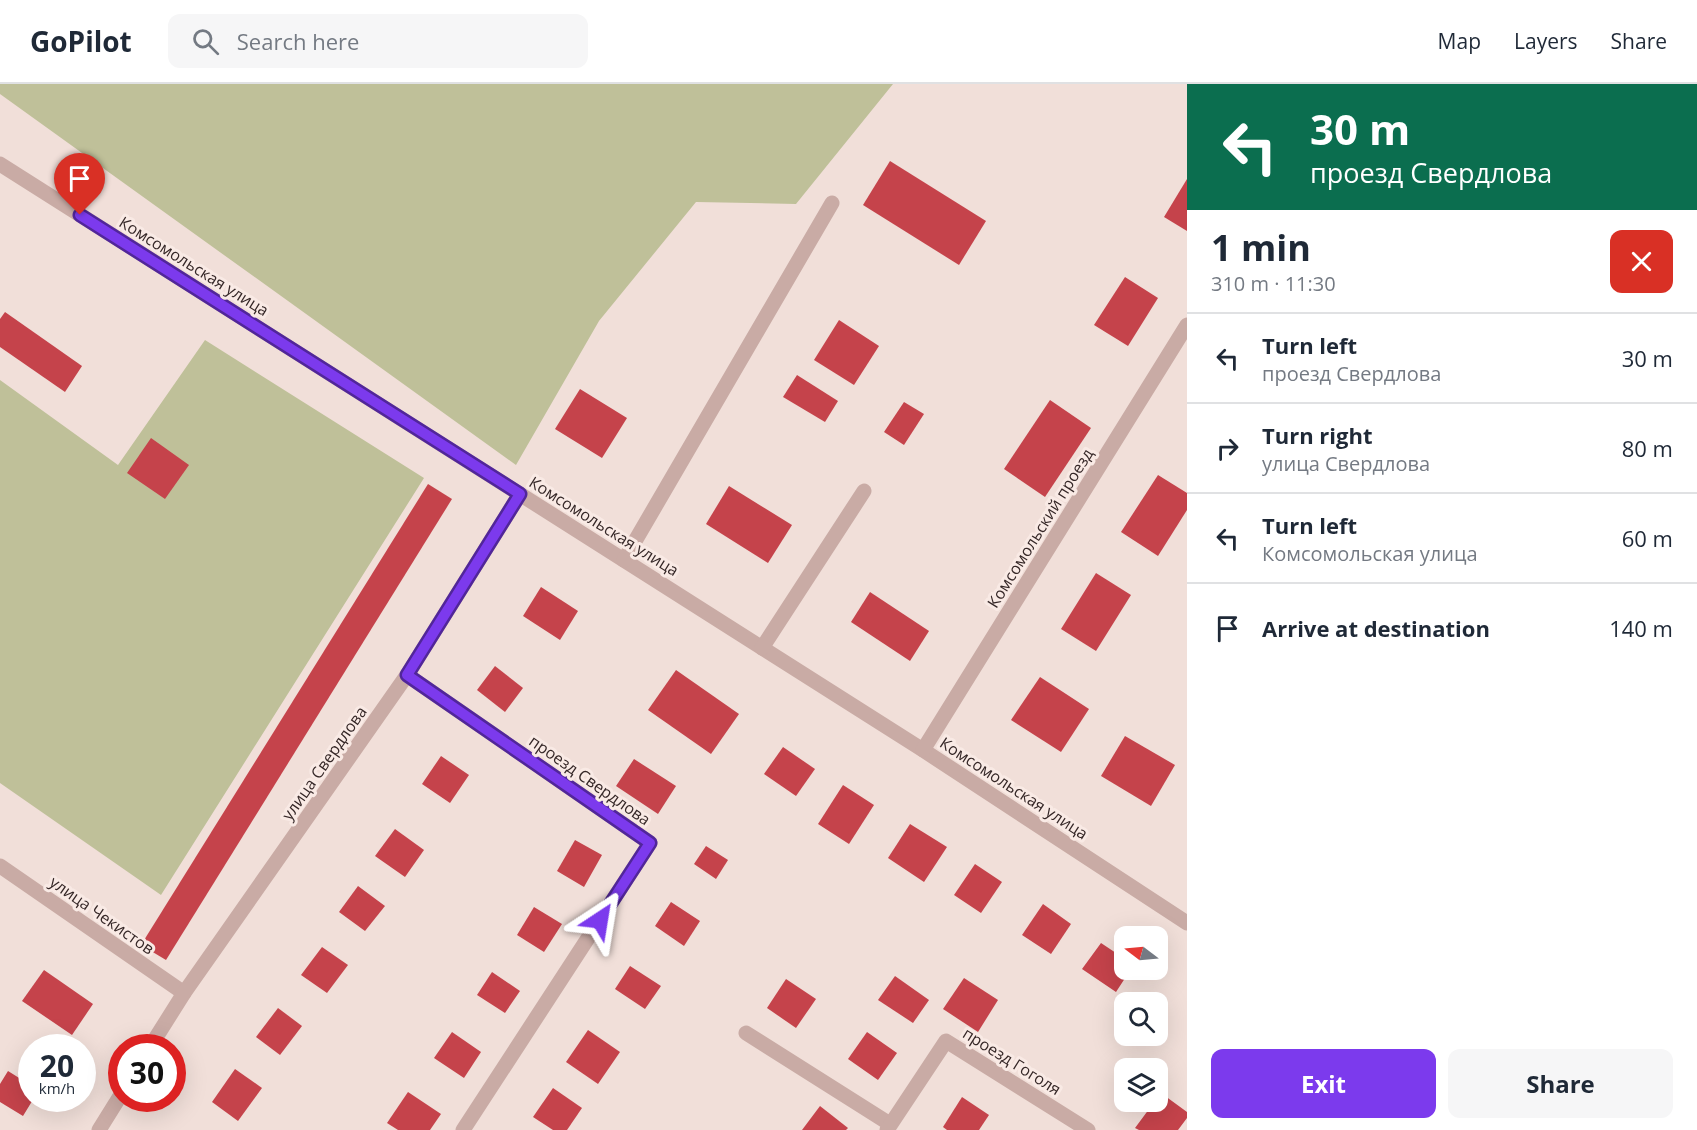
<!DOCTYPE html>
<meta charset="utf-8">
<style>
body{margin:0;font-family:"Open Sans",sans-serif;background:#f6f6f7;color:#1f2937;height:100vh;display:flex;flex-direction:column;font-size:22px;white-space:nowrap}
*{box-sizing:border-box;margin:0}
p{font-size:20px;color:#747a83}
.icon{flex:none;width:33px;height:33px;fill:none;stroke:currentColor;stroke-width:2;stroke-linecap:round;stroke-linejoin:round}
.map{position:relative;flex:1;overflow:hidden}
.side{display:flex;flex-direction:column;background:#fff;width:510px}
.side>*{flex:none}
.guide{background:#0b6e4f;color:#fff;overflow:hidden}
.needle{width:39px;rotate:286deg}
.tools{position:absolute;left:1114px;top:842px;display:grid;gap:12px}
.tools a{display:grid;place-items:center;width:54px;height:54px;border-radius:12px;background:#fff;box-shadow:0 6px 24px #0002;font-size:30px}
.speed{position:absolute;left:18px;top:950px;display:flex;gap:12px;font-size:30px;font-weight:700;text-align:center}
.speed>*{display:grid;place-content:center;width:78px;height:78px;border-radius:50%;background:#fff;box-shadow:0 6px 24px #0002;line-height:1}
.speed small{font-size:15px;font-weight:400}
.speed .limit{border:9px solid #d22;background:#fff;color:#111}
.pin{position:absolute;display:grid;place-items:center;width:51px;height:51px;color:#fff;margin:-62px -26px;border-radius:50% 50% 50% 0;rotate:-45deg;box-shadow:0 0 6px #0007}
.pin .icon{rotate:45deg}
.me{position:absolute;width:66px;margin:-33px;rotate:33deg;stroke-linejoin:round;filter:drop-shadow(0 0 4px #0008)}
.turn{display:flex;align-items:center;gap:21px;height:126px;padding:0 24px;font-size:27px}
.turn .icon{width:78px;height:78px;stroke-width:2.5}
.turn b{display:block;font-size:42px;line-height:51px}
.round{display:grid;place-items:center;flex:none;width:63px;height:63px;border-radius:12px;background:#f6f6f7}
.head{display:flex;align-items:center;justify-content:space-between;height:102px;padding:0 24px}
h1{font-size:36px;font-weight:700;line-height:45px}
.button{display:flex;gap:12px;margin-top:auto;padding:12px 24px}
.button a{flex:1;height:69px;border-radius:12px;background:#7c3aed;color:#fff;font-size:24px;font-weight:700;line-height:69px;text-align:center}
.button a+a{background:#f6f6f7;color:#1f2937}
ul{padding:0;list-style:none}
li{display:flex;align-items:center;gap:18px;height:90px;padding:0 24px;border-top:2px solid #e0e1e3}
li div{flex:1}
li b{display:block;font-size:22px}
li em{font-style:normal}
header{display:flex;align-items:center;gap:36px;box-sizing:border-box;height:84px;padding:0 30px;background:#fff;border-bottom:2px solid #e0e1e3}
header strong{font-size:28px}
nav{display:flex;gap:33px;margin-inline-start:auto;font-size:21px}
.search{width:420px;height:54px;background:#f6f6f7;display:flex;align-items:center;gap:15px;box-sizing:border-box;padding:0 21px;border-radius:12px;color:#747a83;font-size:22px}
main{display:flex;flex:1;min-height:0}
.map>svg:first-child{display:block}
.green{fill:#bfc099}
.building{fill:#c5434b}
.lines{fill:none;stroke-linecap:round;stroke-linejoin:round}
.minor{stroke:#c9aba5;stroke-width:15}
.route-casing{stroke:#51269a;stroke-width:15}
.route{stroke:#7c3aed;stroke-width:10}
.labels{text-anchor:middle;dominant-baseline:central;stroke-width:6;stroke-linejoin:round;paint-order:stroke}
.street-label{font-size:16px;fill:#352727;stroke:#f9eae5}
</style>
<header>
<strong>GoPilot</strong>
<div class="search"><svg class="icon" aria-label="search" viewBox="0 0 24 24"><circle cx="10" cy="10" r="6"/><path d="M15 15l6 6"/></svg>Search here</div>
<nav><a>Map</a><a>Layers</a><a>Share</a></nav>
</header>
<main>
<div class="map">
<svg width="1187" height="1046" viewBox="0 0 1187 1046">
<rect width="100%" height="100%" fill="#f1dfd9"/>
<!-- green -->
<g class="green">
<path d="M0,0H893L796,120L696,118L599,237L516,381L0,10Z"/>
<path d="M205,256L424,394L161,811L0,699V296L118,381Z"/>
</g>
<!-- building -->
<g class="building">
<path d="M890,77L986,137L959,181L863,121Z"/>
<path d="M1187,95V147L1164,133Z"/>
<path d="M1125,193L1158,214L1128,262L1094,241Z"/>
<path d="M5,228L82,282L65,308L0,263V235Z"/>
<path d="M839,236L879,262L854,301L814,276Z"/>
<path d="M797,291L838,317L825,338L783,313Z"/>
<path d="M580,305L627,334L602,374L555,345Z"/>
<path d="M1050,316L1091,344L1045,413L1004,385Z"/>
<path d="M904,318L924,330L904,361L884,348Z"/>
<path d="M151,354L189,381L165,415L127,389Z"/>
<path d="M1158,391L1187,409V426L1158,472L1121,448Z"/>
<path d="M428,400L452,415L166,876L141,861Z"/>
<path d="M729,402L792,441L768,479L706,440Z"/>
<path d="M1096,489L1131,511L1096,567L1061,545Z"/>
<path d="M541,503L578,527L560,556L523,532Z"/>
<path d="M870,508L929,547L910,577L851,538Z"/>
<path d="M495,582L523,604L505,628L477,606Z"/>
<path d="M676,586L739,630L711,670L648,626Z"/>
<path d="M1040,593L1089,625L1061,668L1011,636Z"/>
<path d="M1125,652L1175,681L1151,722L1101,692Z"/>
<path d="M783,663L815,685L796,712L764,690Z"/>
<path d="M441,672L469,691L450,719L422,700Z"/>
<path d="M634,675L676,702L658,730L616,702Z"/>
<path d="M843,701L874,721L849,760L818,740Z"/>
<path d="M910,740L947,763L924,798L888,774Z"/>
<path d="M395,745L424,766L405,793L375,772Z"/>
<path d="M575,756L602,771L584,803L557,787Z"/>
<path d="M706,762L728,776L716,795L694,780Z"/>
<path d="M975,780L1002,798L981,829L954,811Z"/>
<path d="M358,802L385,822L365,847L339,828Z"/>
<path d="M671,818L700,837L684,862L655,842Z"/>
<path d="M1043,820L1071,840L1051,870L1022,851Z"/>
<path d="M534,823L562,840L544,868L517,851Z"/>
<path d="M1101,859L1125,875V885H1131L1116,908L1082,885Z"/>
<path d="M322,863L348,881L327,909L301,891Z"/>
<path d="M630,882L661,902L645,925L615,905Z"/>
<path d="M44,886L93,920L72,951L22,917Z"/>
<path d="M492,888L520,907L505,929L477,911Z"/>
<path d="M895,892L929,916L913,939L878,916Z"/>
<path d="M964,894L998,916L978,948L943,925Z"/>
<path d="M786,895L816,915L796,944L767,924Z"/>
<path d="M278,924L302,942L280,971L256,953Z"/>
<path d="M588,946L620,968L598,1000L566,978Z"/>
<path d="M452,948L481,968L464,994L434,974Z"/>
<path d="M867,948L897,969L878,996L848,975Z"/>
<path d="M235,985L262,1004L238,1037L212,1018Z"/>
<path d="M8,987L32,1002V1014H34L23,1032L0,1018V1000Z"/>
<path d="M553,1004L582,1024L567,1046H553L533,1033Z"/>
<path d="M408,1008L441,1030L430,1046H398L387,1039Z"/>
<path d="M1161,1009L1187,1028V1034L1178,1046H1139L1135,1044L1155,1017H1158Z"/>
<path d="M962,1013L989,1031L979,1046H947L943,1043Z"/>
<path d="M820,1022L848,1044L846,1046H802Z"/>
</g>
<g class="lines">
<!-- minor -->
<g class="minor">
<path d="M0,80L923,666L1187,839"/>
<path d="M624,476L832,119"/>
<path d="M762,564L864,407"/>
<path d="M407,591L650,759L463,1046"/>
<path d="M923,666L1187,241"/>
<path d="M0,782L184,909"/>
<path d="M746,949L890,1040"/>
<path d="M150,963L184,909L407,591L520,410"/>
<path d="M99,1046L122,1009"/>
<path d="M887,1046L946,957L1088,1046"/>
</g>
</g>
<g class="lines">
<!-- route casing -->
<g class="route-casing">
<path id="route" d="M80,131L520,410L407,591L650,759L600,836"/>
</g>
<!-- route -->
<use href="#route" class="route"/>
</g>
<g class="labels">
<!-- street labels -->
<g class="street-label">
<text transform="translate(194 182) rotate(32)">Комсомольская улица</text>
<text transform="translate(604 442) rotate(32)">Комсомольская улица</text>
<text transform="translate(1040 444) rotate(-58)">Комсомольский проезд</text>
<text transform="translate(324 679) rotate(-55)">улица Свердлова</text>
<text transform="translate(590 696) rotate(35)">проезд Свердлова</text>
<text transform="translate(1014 704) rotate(33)">Комсомольская улица</text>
<text transform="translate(102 831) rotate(35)">улица Чекистов</text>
<text transform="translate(1012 977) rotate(32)">проезд Гоголя</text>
</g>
</g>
</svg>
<div class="tools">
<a><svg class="needle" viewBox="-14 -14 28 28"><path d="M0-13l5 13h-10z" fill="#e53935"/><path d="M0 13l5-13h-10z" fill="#747a83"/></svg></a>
<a><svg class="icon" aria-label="search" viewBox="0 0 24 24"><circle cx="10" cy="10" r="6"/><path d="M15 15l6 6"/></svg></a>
<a><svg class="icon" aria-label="layers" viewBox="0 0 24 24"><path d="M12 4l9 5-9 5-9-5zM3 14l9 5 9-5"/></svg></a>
</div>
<div class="speed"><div>20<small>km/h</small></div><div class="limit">30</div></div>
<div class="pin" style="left:80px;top:131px;background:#d93025"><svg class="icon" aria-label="arrive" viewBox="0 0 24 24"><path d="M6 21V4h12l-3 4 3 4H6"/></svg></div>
<svg class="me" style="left:600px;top:836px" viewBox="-20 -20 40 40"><path d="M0-17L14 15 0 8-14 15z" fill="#7c3aed" stroke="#fff" stroke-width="4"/></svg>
</div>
<section class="side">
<div class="guide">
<div class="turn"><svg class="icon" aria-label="left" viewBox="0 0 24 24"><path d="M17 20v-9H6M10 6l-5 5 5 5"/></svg><div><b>30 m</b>проезд Свердлова</div></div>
</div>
<div class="head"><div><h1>1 min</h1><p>310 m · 11:30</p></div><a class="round" style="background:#d93025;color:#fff"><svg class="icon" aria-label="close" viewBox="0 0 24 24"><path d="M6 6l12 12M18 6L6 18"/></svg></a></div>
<ul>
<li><svg class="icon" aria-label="left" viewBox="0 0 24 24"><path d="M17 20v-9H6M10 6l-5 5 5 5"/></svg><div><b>Turn left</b><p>проезд Свердлова</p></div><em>30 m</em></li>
<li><svg class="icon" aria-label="right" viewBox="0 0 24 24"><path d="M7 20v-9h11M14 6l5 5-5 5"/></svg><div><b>Turn right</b><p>улица Свердлова</p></div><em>80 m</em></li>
<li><svg class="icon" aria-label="left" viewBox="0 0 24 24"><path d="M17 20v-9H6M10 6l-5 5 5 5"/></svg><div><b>Turn left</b><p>Комсомольская улица</p></div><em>60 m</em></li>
<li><svg class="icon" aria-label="arrive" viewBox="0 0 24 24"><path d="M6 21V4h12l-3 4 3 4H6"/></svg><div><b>Arrive at destination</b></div><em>140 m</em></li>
</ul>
<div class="button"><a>Exit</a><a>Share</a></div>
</section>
</main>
